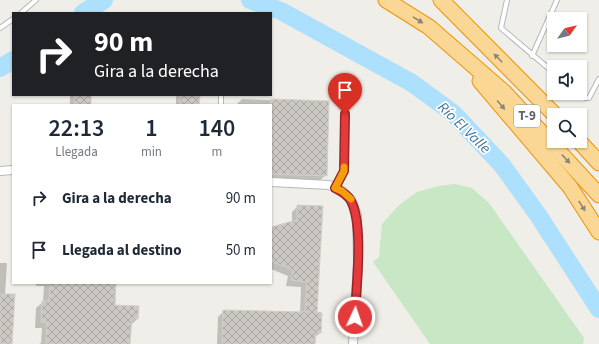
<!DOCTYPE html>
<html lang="es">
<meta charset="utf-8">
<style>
body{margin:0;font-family:"Source Sans 3",sans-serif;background:#f2f2f3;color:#1f2937;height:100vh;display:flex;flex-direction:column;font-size:15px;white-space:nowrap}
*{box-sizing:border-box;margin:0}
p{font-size:13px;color:#747a83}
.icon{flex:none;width:22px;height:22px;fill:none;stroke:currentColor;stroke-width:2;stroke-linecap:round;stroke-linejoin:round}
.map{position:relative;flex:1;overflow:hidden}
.side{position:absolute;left:12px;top:104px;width:260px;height:180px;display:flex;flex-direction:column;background:#fff;border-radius:0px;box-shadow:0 1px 3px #0004}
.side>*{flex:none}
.guide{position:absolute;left:12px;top:12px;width:260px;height:84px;border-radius:0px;box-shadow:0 1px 3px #0004;background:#202124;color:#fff;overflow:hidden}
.needle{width:26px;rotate:56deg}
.controls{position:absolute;left:547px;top:12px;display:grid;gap:8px}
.controls a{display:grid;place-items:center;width:40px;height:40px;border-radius:0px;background:#fff;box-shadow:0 1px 3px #0004;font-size:20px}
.pin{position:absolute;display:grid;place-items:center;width:34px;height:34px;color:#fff;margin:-41px -17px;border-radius:50% 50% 50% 0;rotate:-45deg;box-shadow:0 0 4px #0007}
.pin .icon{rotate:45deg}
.me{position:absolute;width:44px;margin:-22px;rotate:3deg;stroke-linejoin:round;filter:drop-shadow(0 0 3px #0008)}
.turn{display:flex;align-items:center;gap:14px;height:84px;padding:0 16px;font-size:18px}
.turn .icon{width:52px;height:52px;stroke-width:2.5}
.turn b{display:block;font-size:28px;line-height:34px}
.eta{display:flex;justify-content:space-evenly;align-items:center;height:68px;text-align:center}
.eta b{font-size:24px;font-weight:600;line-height:28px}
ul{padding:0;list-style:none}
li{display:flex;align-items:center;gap:12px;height:52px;padding:0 16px}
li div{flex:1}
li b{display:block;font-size:15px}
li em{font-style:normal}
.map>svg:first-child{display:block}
.park{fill:#c8e7c5}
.shadow{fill:#0003}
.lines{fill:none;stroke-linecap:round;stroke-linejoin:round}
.river{stroke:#ace0fc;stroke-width:18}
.building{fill:url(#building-cross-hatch);stroke:#d5cfc6}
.lane-casing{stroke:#b5b8bb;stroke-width:6}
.street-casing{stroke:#b5b8bb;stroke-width:10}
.highway-casing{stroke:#f19307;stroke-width:17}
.lane{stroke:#fff;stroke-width:4}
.street{stroke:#fff;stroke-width:8}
.highway{stroke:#fad795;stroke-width:15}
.oneway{fill:#8e8675}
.route-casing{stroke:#952626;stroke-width:10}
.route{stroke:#e53a3b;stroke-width:7}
.slow{stroke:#f59e0b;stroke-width:7}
.labels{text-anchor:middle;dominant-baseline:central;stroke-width:3.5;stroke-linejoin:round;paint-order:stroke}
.shield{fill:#fff;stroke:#8f9295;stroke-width:1}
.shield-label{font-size:13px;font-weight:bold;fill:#5f6367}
.water-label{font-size:15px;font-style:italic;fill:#41779e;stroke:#fff}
</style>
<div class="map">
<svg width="599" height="344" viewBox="0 0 599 344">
<defs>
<pattern id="building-cross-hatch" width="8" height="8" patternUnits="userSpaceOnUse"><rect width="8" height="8" fill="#ccc9c4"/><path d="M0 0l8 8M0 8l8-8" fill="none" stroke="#a9a7a3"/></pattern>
</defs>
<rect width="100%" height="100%" fill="#f0eee8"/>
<!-- park -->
<path class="park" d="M455,184L472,188L489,203L584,338L583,344H430L373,262L379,257L382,224L399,205L417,192L438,186Z"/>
<!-- shadow -->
<g class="shadow">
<rect x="70" y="95" width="20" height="10"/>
<path d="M178,95H199L198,105H176V97Z"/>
<path d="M242,99L328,102L326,175L319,181L271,180V105H236Z"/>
<path d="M298,206L320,333L314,338V344H217L218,317L224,311L300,313L301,287L286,286L288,276L271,269V228L292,222V212Z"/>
<path d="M0,263H7L5,295L11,344H0Z"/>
<path d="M36,283H115L114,306L138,307L137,319L131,325L129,344H39L41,343L42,328H35L36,308L43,302L44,286H36Z"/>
</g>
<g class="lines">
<!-- river -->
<g class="river">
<path d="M250,0L281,11L412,83L453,113L502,165L538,215L599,309"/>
<path d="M83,13L104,0"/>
<path d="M0,68L13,60"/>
</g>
</g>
<!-- building -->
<g class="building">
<path d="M75,95H91V105H74Z"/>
<path d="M180,95H200L199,105H180Z"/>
<path d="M271,99L329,101L327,176L271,174Z"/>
<path d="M297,205L323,206L317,312L322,313L321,333L316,332L315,344H222L223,310L305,312L307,282L291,280L293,270L271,261V227L297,220Z"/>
<path d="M50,283H116L115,305L139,306L138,319L132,318L130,344H46L47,322H41L42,301H49Z"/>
<path d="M0,294H15L12,344H0Z"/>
</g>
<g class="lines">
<!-- lane casing -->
<g class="lane-casing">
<g id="lane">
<path d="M507,0L501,28L554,73"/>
<path d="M21,13L36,0"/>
<path d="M0,28L13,19"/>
<path d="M532,56L557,0"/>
<path d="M579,93L586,98H589L599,79"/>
<path d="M221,105V95"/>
<path d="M335,188L344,171L345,100"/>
</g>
</g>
<!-- street casing -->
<g class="street-casing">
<g id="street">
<path d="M0,171L13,170"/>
<path d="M271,182L329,185L342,191L351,200L357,215L358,263L353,344"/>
</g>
</g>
<!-- highway casing -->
<g class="highway-casing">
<g id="highway">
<path d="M386,0L429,27L505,93L599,195"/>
<path d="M441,0L555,115"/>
<path d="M480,81L570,187L599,232"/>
<path d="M579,141L599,163"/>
</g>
</g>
<!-- lane -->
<use href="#lane" class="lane"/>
<!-- street -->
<use href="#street" class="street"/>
<!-- highway -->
<use href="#highway" class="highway"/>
</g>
<!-- one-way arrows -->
<defs><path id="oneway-solid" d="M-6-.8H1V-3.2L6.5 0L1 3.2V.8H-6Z"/></defs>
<g class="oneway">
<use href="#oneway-solid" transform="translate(418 20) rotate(32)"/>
<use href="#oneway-solid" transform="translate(498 58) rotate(-135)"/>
<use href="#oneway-solid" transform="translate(501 105) rotate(49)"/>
<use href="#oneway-solid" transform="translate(566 159) rotate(47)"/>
<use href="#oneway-solid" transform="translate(582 206) rotate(57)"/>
</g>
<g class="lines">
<!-- route casing -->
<g class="route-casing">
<path id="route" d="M345,114L344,171L335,188C341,191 348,195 351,201C364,226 356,288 355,317"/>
</g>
<!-- route -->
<use href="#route" class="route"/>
<!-- slow -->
<path class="slow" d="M344,167V171L335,188L342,191L351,199"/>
</g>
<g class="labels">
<!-- shield labels -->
<rect class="shield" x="514" y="105" width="26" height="22" rx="3"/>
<g class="shield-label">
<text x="527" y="116">T-9</text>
</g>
<!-- water labels -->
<g class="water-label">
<text transform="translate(464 128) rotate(44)">Río El Valle</text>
</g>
</g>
</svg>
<div class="controls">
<a><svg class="needle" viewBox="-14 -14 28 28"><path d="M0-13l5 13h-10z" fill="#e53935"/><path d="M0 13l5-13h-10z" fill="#747a83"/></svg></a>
<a><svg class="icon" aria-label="sound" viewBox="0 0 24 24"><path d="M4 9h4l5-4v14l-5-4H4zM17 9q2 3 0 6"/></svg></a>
<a><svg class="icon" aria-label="search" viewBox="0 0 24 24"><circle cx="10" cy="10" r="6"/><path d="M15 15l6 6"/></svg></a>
</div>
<div class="pin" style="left:345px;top:114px;background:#d93025"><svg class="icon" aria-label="arrive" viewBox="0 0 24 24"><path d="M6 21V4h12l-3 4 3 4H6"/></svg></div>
<svg class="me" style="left:355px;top:317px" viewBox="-20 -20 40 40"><circle r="17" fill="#e53a3b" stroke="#fff" stroke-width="3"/><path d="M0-11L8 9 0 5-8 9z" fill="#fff"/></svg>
<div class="guide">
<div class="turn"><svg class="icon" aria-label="right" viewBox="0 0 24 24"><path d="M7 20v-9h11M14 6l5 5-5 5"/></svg><div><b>90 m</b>Gira a la derecha</div></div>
</div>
<section class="side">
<div class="eta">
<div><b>22:13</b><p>Llegada</p></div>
<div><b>1</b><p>min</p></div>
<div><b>140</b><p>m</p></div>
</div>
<ul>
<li><svg class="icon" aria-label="right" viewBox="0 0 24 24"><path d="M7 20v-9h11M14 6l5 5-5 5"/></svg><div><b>Gira a la derecha</b></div><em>90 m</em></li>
<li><svg class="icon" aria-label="arrive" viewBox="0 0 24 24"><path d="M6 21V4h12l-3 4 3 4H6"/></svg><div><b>Llegada al destino</b></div><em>50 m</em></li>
</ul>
</section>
</div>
